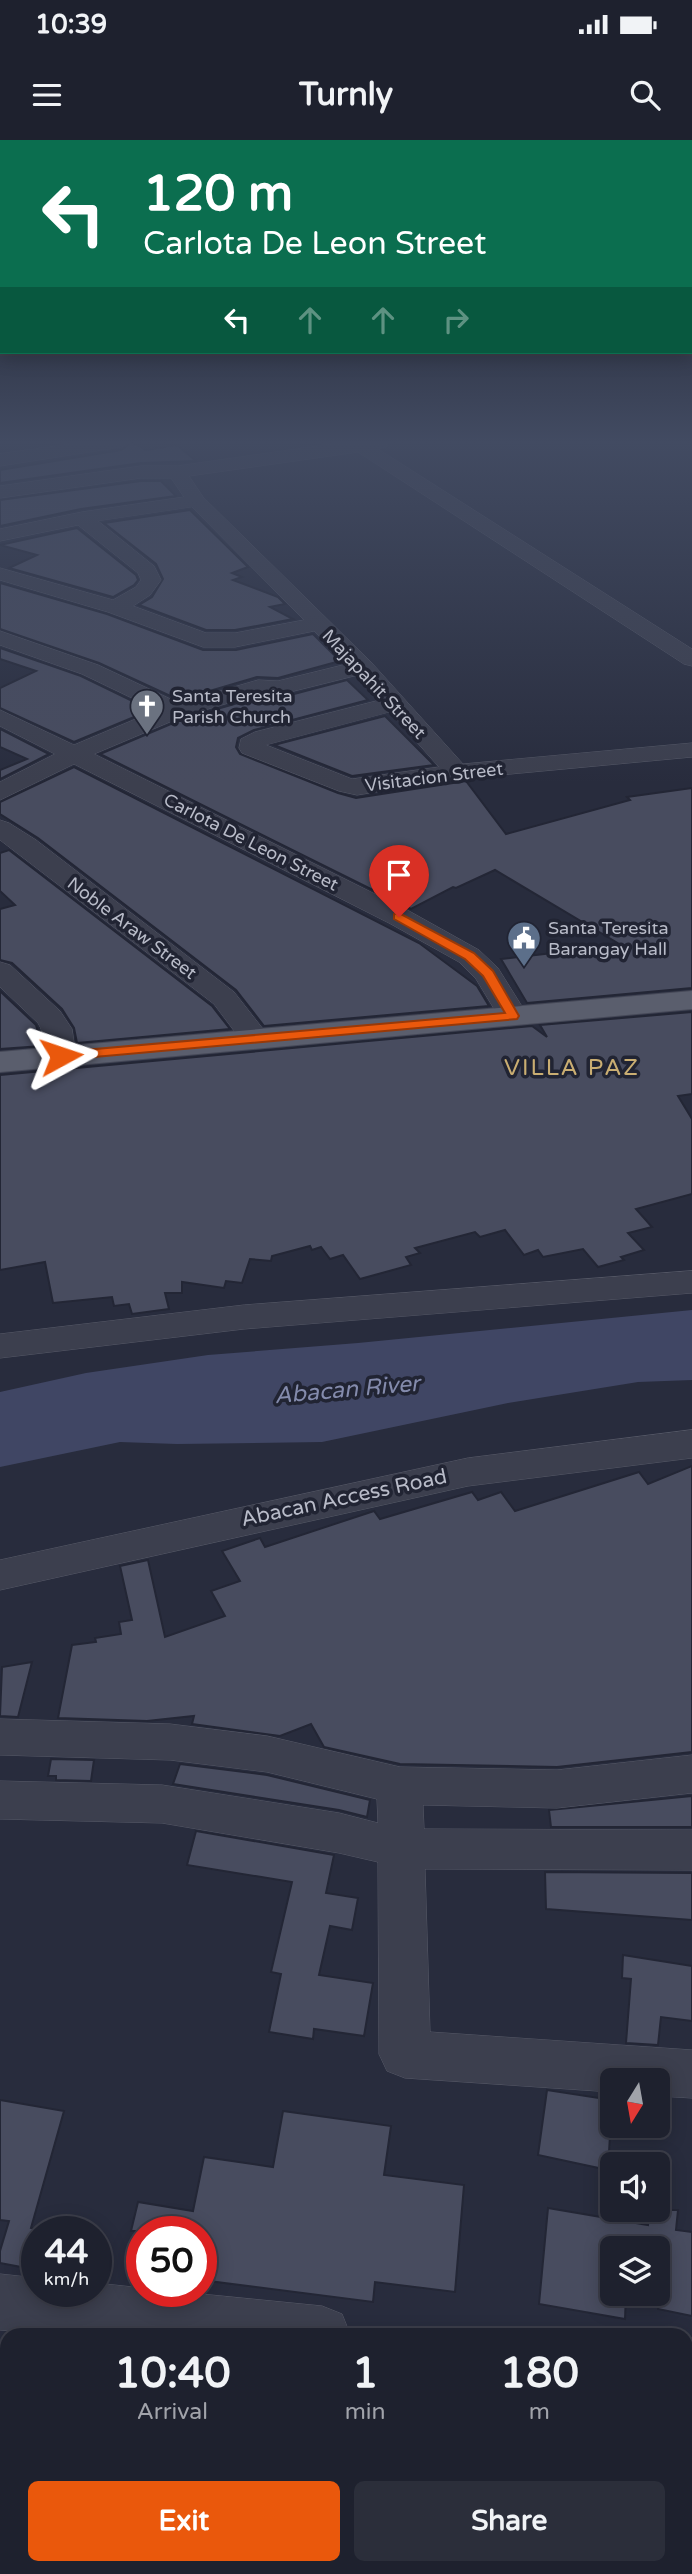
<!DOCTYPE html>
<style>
body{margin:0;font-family:"Varela Round",sans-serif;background:#2b2e3a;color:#f1f3f6;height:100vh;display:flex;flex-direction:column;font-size:26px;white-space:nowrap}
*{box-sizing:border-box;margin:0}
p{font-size:23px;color:#a1a3aa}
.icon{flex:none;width:38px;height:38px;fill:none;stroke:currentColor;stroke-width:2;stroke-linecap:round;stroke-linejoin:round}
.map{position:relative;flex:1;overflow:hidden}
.panel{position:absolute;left:0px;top:2188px;width:693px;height:247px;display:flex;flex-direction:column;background:#1e212e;border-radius:21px 21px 0 0;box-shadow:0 4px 18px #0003,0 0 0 2px #3c3e4a}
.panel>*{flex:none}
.banner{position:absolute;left:0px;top:0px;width:693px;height:214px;box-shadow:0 4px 18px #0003,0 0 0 2px #3c3e4a;background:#0b6e4f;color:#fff;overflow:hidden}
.needle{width:46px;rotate:191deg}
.buttons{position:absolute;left:600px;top:1928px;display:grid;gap:14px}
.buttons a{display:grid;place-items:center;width:70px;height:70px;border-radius:10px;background:#1e212e;box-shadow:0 4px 18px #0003,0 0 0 2px #3c3e4a;font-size:35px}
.speed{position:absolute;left:21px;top:2076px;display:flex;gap:14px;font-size:35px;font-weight:700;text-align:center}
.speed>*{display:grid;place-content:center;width:91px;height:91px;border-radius:50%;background:#1e212e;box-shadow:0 4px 18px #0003,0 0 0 2px #3c3e4a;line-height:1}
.speed small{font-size:18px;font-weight:400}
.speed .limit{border:10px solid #d22;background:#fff;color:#111}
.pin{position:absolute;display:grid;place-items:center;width:60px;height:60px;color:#fff;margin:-72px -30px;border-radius:50% 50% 50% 0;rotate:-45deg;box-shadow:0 0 7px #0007}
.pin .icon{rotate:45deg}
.me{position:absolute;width:77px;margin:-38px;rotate:85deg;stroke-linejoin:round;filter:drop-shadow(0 0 5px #0008)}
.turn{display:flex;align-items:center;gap:24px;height:147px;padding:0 28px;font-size:32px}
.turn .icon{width:91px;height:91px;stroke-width:2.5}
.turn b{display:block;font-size:49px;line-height:60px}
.lanes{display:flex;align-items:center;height:66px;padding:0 28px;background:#0003;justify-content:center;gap:35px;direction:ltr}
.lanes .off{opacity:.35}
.eta{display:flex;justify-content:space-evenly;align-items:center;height:119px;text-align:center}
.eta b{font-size:42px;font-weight:800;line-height:49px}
.action{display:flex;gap:14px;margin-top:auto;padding:14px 28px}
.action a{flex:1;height:80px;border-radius:10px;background:#ea580c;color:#fff;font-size:28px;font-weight:800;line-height:80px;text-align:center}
.action a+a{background:#2b2e3a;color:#f1f3f6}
.status{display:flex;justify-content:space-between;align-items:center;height:49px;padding:0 35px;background:#1e212e;direction:ltr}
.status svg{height:19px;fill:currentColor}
header{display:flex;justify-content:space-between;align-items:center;height:91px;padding:0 28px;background:#1e212e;font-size:32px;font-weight:800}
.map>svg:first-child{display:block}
.water{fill:#404664}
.building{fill:#484c5f;stroke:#232635;stroke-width:2}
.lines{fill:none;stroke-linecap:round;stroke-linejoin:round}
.minor-casing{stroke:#575a68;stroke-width:1}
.major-casing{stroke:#454857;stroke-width:2}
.minor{fill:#3c3f4e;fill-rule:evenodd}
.major{fill:#5a5e6d;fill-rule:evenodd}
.route{fill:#ea580c;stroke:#983908;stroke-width:2}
.labels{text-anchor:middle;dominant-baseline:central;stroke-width:7;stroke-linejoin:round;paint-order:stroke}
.far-street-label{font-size:18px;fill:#b8bbc8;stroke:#212433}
.far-poi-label{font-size:18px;fill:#b8bbc8;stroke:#212433;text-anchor:start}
.street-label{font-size:21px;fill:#b8bbc8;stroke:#212433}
.neighbourhood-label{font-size:23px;letter-spacing:2px;fill:#caae72;stroke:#212433}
.water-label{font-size:23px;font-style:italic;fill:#848bac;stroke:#212433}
</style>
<div class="status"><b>10:39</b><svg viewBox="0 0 49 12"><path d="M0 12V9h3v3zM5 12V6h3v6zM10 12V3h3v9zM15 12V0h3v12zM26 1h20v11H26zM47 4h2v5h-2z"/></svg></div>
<header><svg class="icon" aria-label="menu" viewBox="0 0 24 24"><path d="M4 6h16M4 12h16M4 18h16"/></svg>Turnly<svg class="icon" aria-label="search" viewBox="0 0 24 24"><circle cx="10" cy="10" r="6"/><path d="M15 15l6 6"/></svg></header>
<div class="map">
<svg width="692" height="2434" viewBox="0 0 692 2434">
<rect width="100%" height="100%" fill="#282c3d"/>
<!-- water -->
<path class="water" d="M692,1170V1240L638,1242L508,1263L322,1302L177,1304L120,1302L0,1327V1252L86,1233L208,1215L358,1203Z"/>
<!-- building -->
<g class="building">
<path d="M132,302L146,310L177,305L196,321L141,323L0,343V330L121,310Z"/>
<path d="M141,341H161L176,356L81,369L0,386V360Z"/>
<path d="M190,370L248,427L232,433L242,437L233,440L278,457L285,464L270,467L293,479L235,490H206L139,465L152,457L163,439L156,424L104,383Z"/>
<path d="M77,388L136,435L138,440L134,445L113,457L9,428L37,415L0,405Z"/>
<path d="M0,443L107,474L203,510H236L313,494L340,521L278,538L257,537L179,560L99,523L0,489Z"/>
<path d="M0,508L81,536L151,570L74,602L0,568V548L36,531L0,519Z"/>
<path d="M347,540L368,560L254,590L238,598L236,607L240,614L338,653L356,658L466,641L506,694L630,660L627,657L692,648V848L527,863L501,819L621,805L495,730L456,748L453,747L411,769L100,614L185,578L259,557L279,558Z"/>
<path d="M385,576L434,625L352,636L274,605Z"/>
<path d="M0,589L49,614L0,639V630L27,619L0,607Z"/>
<path d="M74,627L419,803L477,846L489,866L264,886L236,850L38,698L0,674V662Z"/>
<path d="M9,710L212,866L230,889L77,903L74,888L62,869L12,823L0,820V769L15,765L0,751V713Z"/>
<path d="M0,851L36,885L42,906L0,909Z"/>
<path d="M692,872V954L678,956L692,979V1054L636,1069L652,1087L628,1093L644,1110L621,1117L624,1120L598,1127L583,1109L543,1117L538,1110L524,1115L505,1090L480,1097L475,1092L415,1108L420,1113L406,1117L411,1125L360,1139L343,1115L330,1119L321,1107L312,1110L310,1106L272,1116L271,1121L250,1119L242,1143L226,1141L224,1148L182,1142V1153H165L169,1169L132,1174L129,1164L114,1166L112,1157L53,1163L45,1122L0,1130V935L532,886L547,897L540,885Z"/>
<path d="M692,1326V1612L557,1627L400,1624L324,1607L311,1584L280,1596L192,1584L194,1576L147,1581L58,1578L72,1505L96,1502L95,1498L121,1494L119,1482L132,1480L120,1426L148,1420L165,1497L225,1476L211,1451L240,1441L222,1411L260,1398L265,1407L374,1371L380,1379L472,1352L478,1360L501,1352L515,1371L639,1332L648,1344Z"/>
<path d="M32,1522L18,1577L0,1576L2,1527Z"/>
<path d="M51,1619L94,1620L91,1641L56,1640V1636H48Z"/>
<path d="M180,1624L267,1635L370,1660L367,1677L339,1670L173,1644Z"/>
<path d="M692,1656V1687H551L549,1670Z"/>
<path d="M196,1691L334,1715L326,1753L358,1758L352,1790L330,1786L319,1835L373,1843L364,1896L314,1889L313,1899L269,1892L281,1834L271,1832L292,1742L187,1725Z"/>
<path d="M545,1732L692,1733V1780L546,1769Z"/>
<path d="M623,1815L692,1826V1881L661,1877L658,1905L626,1903L631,1839L622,1838Z"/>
<path d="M547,1950L612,1960L608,2030L538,2015Z"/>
<path d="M0,1960L64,1971L31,2088L37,2089V2130L0,2123V2111L9,2081L0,2080Z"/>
<path d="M283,1971L391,1986L384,2035L464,2045L455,2152L375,2142L373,2162L201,2140V2091H131L138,2062L193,2071L204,2017L273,2027Z"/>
<path d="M548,2068L648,2085L650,2070H678L676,2090L692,2092V2176L658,2169V2109H612V2154H626L625,2179L539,2164Z"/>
</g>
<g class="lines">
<!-- minor casing -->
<g class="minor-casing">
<g id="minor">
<path d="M86,302H130L121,307L0,326V314Z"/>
<path d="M346,302H388L386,307L378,309L692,509V526L684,524L358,312L189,336L203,357L371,522L463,624L692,603V617L457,639L357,655L339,651L242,613L239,608L241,599L255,592L380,560L358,535L278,555L259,554L184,576L94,614L409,771L479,810L498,828L528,876L524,882L513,885L502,882L476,839L459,822L389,783L74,624L0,660V642L55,614L0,586V570L74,605L157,570L82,534L0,505V491L98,525L179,563L258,540L278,541L347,524L314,491L235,507H203L108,472L0,440V428L113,460L136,447L141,440L138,433L78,385L0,401V389L82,372L184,357L171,338H141L0,358V346L141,326H177ZM192,367L304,480L235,493H206L133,466L150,455L161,440L154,426L98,381ZM390,572L439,627L352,639L266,605Z"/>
<path d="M0,680L9,683L36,700L234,852L270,898L266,904L255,907L244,904L214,864L0,700Z"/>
<path d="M0,822L10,825L60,871L72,889L76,916L72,922L61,925L50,922C42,910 46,895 38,883L0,847Z"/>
<path d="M692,1131V1153L244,1189L0,1218V1194L244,1165Z"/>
<path d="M692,1290V1318L468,1346L0,1450V1420L468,1318Z"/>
<path d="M0,1579L170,1584L267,1596L400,1627L557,1630L692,1615V1653L557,1668L423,1665L424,1689L692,1690V1730L425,1729L430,1892L692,1910V1958L658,1956V1941H612V1952L405,1938L387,1931L379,1914L378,1722L339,1713L162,1683L0,1679V1641L162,1645L339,1673L378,1683L377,1659L267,1632L170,1620L0,1615Z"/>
<path d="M0,2134L37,2138V2151H96V2143L142,2148V2151H171L322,2166L342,2174L350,2194H44L0,2190Z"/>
<rect x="686" y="2198" width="6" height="58"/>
</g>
</g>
<!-- major casing -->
<g class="major-casing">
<path id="major" d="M692,851V869L0,932V912Z"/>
</g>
<!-- minor -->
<use href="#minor" class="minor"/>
<!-- major -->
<use href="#major" class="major"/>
</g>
<!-- sky -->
<linearGradient id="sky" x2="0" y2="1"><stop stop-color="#161822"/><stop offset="0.47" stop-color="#424b62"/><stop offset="1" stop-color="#424b62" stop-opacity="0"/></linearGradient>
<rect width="692" height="643" fill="url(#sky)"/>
<!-- route -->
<path class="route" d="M399,773L474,813L493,831L519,876L517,879L61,920L54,916L61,912L505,873L483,836L465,819L394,779V774Z"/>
<!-- icons -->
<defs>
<g id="church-pin" transform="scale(1.75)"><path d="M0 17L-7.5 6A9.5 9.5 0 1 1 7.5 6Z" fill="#6b7280" stroke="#212433"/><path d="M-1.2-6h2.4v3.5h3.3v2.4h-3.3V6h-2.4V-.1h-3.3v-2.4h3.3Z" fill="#fff"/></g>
<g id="civic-pin" transform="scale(1.75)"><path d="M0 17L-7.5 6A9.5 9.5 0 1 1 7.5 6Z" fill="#5c6f8a" stroke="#212433"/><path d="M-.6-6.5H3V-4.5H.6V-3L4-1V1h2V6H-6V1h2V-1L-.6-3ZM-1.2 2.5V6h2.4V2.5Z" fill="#fff"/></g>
</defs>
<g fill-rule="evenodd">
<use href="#church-pin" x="147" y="566"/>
<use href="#civic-pin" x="524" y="798"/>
</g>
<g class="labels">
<!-- far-street labels -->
<g class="far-street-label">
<text transform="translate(374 544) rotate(47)">Majapahit Street</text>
<text transform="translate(434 637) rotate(-7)">Visitacion Street</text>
<text transform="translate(251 702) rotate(27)">Carlota De Leon Street</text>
<text transform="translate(132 788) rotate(37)">Noble Araw Street</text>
</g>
<!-- far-poi labels -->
<g class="far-poi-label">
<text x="172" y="556">Santa Teresita<tspan x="172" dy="21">Parish Church</tspan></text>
<text x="548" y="788">Santa Teresita<tspan x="548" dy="21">Barangay Hall</tspan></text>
</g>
<!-- street labels -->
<g class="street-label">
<text transform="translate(344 1358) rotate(-12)">Abacan Access Road</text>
</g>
<!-- neighbourhood labels -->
<g class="neighbourhood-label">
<text x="572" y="928">VILLA PAZ</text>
</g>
<!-- water labels -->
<g class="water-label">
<text transform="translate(347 1250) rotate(-5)">Abacan River</text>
</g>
</g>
</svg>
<div class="buttons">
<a><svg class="needle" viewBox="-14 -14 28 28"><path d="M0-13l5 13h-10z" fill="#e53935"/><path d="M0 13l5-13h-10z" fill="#a1a3aa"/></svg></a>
<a><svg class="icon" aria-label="sound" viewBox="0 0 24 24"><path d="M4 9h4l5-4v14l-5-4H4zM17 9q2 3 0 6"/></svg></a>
<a><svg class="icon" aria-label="layers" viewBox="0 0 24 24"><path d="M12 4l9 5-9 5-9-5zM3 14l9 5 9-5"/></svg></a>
</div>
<div class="speed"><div>44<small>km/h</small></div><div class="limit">50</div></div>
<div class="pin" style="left:399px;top:777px;background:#d93025"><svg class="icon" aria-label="arrive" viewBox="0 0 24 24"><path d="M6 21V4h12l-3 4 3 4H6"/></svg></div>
<svg class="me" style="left:61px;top:916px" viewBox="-20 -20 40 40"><path d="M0-17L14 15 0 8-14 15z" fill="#ea580c" stroke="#fff" stroke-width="4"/></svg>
<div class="banner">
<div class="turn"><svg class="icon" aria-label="left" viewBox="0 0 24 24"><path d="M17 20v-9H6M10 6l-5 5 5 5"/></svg><div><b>120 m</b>Carlota De Leon Street</div></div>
<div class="lanes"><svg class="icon" aria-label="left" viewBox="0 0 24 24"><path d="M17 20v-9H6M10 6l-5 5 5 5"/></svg><svg class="icon off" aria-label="ahead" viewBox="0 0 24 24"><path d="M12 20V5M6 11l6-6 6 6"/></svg><svg class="icon off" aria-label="ahead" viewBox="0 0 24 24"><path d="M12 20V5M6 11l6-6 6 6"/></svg><svg class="icon off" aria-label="right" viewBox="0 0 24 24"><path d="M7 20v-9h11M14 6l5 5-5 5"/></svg></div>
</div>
<section class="panel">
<div class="eta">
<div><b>10:40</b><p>Arrival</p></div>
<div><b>1</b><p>min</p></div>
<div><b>180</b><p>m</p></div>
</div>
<div class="action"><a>Exit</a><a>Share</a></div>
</section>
</div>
